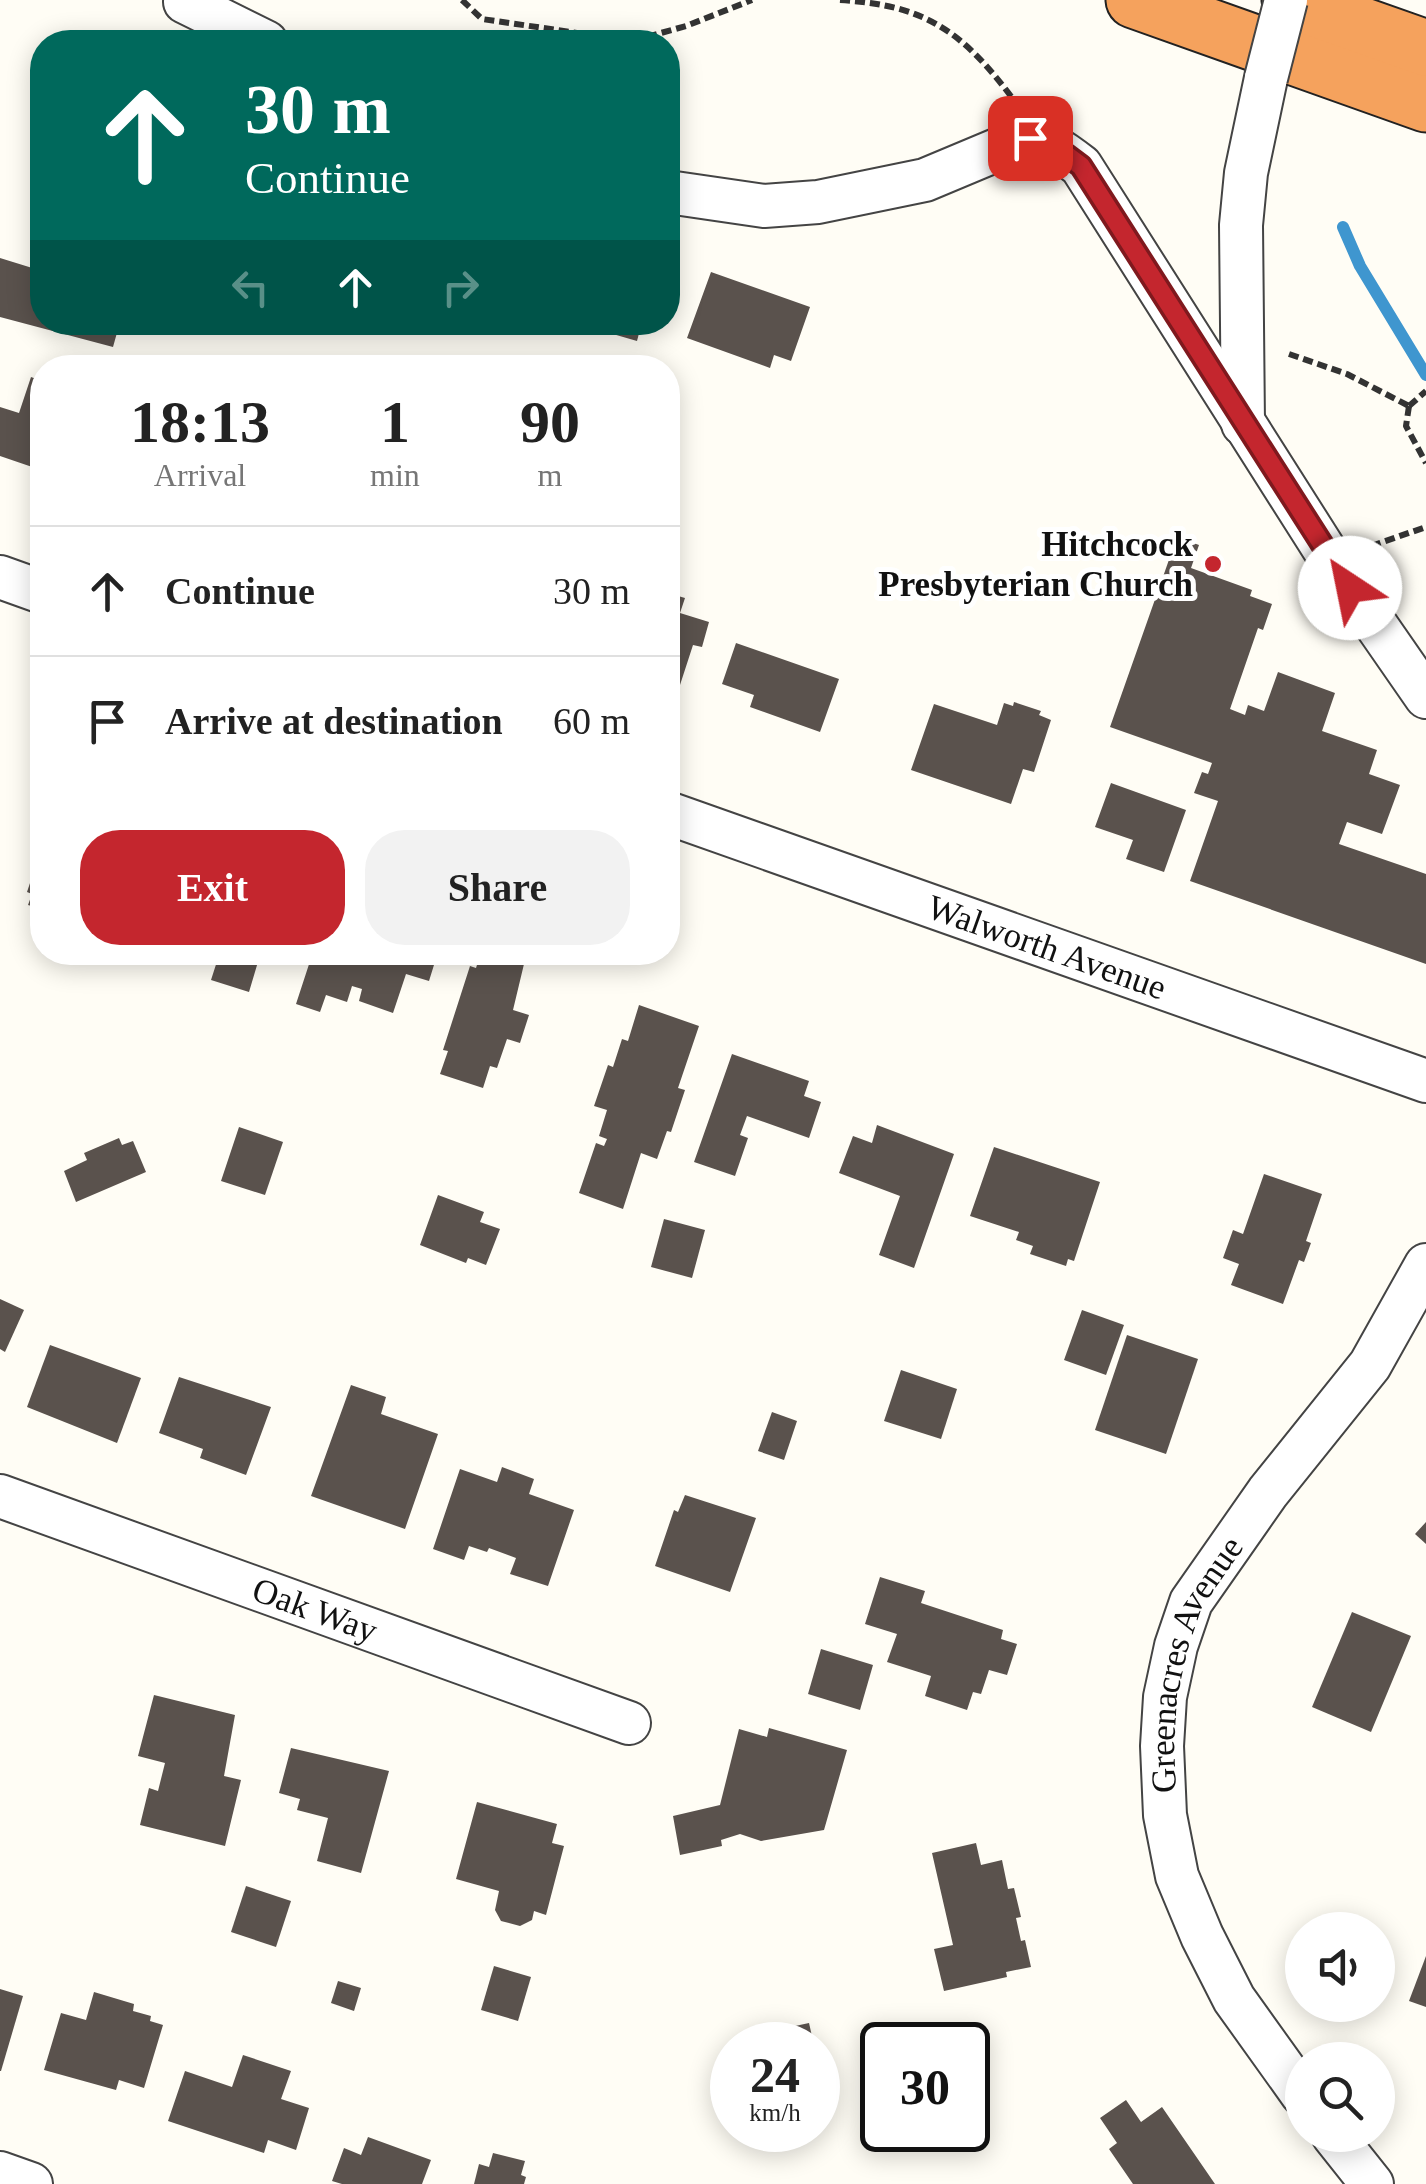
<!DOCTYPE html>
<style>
body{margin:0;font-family:"Times New Roman",serif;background:#f2f2f2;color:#222;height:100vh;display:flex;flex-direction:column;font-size:38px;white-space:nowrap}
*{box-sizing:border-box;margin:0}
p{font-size:32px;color:#767676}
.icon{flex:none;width:55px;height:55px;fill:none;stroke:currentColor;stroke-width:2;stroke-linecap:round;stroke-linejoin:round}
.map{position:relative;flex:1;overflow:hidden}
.panel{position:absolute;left:30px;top:355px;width:650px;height:610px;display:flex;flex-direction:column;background:#fff;border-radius:40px;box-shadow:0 5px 25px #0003}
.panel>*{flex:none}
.top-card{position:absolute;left:30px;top:30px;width:650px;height:305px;border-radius:40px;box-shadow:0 5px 25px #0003;background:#00695c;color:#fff;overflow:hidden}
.fabs{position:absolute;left:1285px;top:1912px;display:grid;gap:20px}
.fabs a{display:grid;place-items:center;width:110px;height:110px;border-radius:50%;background:#fff;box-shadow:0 5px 25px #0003;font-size:50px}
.speed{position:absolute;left:710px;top:2022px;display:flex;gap:20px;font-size:50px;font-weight:700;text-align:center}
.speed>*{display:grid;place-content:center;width:130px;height:130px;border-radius:50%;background:#fff;box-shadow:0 5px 25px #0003;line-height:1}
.speed small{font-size:25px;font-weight:400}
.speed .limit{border:5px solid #111;border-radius:15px;background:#fff;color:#111}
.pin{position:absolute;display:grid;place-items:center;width:85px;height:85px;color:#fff;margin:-42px;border-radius:20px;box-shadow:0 5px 15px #0006}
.me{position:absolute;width:110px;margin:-55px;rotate:326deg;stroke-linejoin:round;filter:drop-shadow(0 0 8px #0008)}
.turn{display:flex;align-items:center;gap:35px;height:210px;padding:0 50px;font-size:45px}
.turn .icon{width:130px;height:130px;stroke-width:2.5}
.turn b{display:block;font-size:70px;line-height:85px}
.lanes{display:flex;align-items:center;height:95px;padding:0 50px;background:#0003;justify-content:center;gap:50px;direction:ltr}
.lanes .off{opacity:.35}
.eta{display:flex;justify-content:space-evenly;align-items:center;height:170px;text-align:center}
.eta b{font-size:60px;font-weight:600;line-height:70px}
.cta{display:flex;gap:20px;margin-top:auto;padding:20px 50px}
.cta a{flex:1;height:115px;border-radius:40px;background:#c4262e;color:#fff;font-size:40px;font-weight:600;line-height:115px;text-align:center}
.cta a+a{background:#f2f2f2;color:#222}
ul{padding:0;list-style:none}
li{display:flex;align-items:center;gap:30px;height:130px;padding:0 50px;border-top:2px solid #e0e0e0}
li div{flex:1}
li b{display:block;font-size:38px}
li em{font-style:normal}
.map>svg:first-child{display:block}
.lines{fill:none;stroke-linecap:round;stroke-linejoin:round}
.stream{stroke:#3f96cf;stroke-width:12}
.building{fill:#5a524d}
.minor-casing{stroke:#444;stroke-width:46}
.highway-casing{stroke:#222;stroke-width:59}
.path{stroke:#333;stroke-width:6;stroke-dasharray:10 5;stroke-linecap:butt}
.minor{stroke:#fff;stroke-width:42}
.highway{stroke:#f5a25d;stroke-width:55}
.minor-bridge-casing{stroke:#444;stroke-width:46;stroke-linecap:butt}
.minor-bridge{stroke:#fff;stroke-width:42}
.route-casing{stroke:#7f191e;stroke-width:25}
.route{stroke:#c4262e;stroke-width:18}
.poi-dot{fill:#c4262e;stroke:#fff;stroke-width:4}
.labels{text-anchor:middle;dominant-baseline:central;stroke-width:10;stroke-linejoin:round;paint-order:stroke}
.poi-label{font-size:35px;font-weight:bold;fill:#111;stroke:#fff;text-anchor:end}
.street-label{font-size:35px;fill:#111;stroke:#fff}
</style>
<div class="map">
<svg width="1426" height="2184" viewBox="0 0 1426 2184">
<rect width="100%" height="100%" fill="#fffdf5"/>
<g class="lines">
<!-- stream -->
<path class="stream" d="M1343,227L1360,266L1426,375"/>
</g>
<!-- building -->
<g class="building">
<path d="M0,258L42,271V322H120L113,347L0,317Z"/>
<path d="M711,272L810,307L791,361L774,355L770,368L687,338Z"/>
<path d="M601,322H642L637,341L599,330Z"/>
<path d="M31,377L42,381L41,470L0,456V407L19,413Z"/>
<path d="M1177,537L1199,545L1191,568L1252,590L1250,596L1272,604L1263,630L1258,628L1230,709L1245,715L1248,705L1264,711L1278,672L1335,693L1322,731L1377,750L1369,774L1400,785L1382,834L1347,822L1339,844L1426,874V964L1190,881L1218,801L1194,793L1202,772L1208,774L1212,763L1110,727Z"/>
<path d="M668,593L685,598L680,613L709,622L702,647L693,645L680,685L668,681Z"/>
<path d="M736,643L839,679L820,732L750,707L754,695L722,684Z"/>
<path d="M1014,702L1041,711L1039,715L1051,720L1034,772L1023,769L1011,804L911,770L934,704L997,725L1004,703L1013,706Z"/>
<path d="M1111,783L1186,810L1164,872L1126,859L1133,840L1095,827Z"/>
<path d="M42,847V909L28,905L32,894L27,892Z"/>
<path d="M220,952H277L275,960L260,955L249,992L211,980Z"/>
<path d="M313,952H438L429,981L406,974L393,1013L359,1001L362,989L352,986L347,1002L326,995L320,1012L296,1004Z"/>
<path d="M481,952L524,964L513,1010L529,1015L520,1043L507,1039L497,1068L490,1066L483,1088L440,1074L448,1051L443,1050L470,966L476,968Z"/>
<path d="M639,1005L699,1026L678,1088L685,1090L671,1132L667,1131L657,1159L641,1153L623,1209L579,1193L596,1143L604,1146L607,1139L599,1136L607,1110L594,1106L608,1065L613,1067L622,1039L628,1041Z"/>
<path d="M732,1054L809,1081L804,1096L821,1102L809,1138L747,1116L740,1135L748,1138L735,1176L694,1162Z"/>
<path d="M877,1125L954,1154L914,1268L879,1255L900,1196L839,1173L853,1136L872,1143Z"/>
<path d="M239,1127L283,1142L265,1195L221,1181Z"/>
<path d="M119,1138L122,1145L133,1141L146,1172L76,1202L64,1171L87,1160L84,1153Z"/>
<path d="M994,1147L1100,1182L1074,1261L1068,1259L1066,1266L1030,1254L1033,1246L1016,1240L1019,1232L970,1216Z"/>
<path d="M1264,1174L1322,1194L1306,1241L1311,1243L1304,1262L1299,1260L1283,1304L1231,1285L1239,1264L1223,1258L1233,1230L1243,1234Z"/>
<path d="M438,1195L484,1212L480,1222L500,1229L486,1265L468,1258L466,1263L420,1245Z"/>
<path d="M664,1219L705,1230L692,1278L651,1267Z"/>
<path d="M0,1299L24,1310L5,1352L0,1349Z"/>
<path d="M1082,1310L1124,1325L1106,1375L1064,1360Z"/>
<path d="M1127,1335L1198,1359L1166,1454L1095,1430Z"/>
<path d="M50,1345L141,1378L117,1443L27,1407Z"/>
<path d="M901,1370L957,1389L941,1439L884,1421Z"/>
<path d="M179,1377L271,1407L246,1475L200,1458L203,1449L159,1433Z"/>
<path d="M351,1385L386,1397L381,1414L438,1434L405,1529L311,1496Z"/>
<path d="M772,1412L797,1421L784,1460L758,1451Z"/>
<path d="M502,1467L534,1479L529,1494L574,1510L548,1586L510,1574L516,1558L489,1548L487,1552L469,1546L464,1560L433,1549L460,1469L497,1482Z"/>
<path d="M685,1495L756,1518L730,1592L655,1566L674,1510L678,1512Z"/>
<path d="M1426,1522V1544L1415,1534Z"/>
<path d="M880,1577L925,1591L921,1603L1003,1630L1001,1639L1017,1644L1007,1675L989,1670L981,1694L973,1692L967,1710L925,1696L931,1676L887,1662L897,1634L865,1624Z"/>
<path d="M1352,1612L1411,1636L1371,1732L1312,1707Z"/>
<path d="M821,1649L873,1665L860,1710L808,1694Z"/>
<path d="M154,1695L235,1715L224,1776L241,1780L225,1846L140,1825L149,1788L158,1791L165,1763L138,1756Z"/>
<path d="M769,1728L847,1750L824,1830L761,1841L740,1834L721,1840L722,1846L680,1855L673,1816L720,1805L739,1729L767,1737Z"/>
<path d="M291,1748L389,1771L361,1873L317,1861L328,1818L297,1810L300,1799L279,1793Z"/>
<path d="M477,1802L557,1824L552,1843L564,1846L546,1915L534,1911L532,1920L520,1926L501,1921L495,1910L499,1891L456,1879Z"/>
<path d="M976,1843L981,1865L1002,1860L1008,1889L1014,1888L1021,1917L1016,1918L1021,1941L1025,1940L1031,1967L1006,1972L1007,1977L944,1991L934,1949L953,1945L932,1853Z"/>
<path d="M246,1886L291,1901L276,1947L231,1932Z"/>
<path d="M1426,1956V2007L1409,2001Z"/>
<path d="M494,1966L531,1977L518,2021L481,2010Z"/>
<path d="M338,1981L361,1988L354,2011L331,2003Z"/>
<path d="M0,1989L23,1996L1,2071H0Z"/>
<path d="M94,1992L134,2004L133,2011L151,2016L150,2021L163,2025L144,2088L119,2080L116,2090L44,2070L61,2013L86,2020Z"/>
<path d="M809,2023L814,2045H766L763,2033Z"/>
<path d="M243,2055L291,2071L281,2099L309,2108L296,2150L268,2140L264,2153L168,2121L185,2071L232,2087Z"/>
<path d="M1126,2100L1141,2122L1162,2107L1215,2184H1133L1109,2149L1117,2143L1100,2118Z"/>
<path d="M368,2137L431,2160L422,2184H342L332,2181L344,2148L361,2155Z"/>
<path d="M493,2153L525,2161L521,2175L526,2177L524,2184H474L479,2164L489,2167Z"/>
</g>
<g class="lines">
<!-- minor casing -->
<g class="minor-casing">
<g id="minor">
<path d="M185,2L266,42"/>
<path d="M668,192L764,206L818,202L925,180L1023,139C1046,139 1063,152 1081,166L1331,560L1426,697"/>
<path d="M1243,424L1241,225L1246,173L1266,78"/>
<path d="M0,577L42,592"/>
<path id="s1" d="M668,813L1426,1081"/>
<path id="s2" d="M0,1496L629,1723"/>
<path id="s3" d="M1302,2094L1234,1999L1202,1936L1177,1876L1165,1815L1162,1746L1165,1697L1176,1646L1191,1602L1268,1492L1370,1365L1426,1265"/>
<path d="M1333,2135L1372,2184"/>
<path d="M0,2173L31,2184"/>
</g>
</g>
<!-- highway casing -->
<g class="highway-casing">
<g id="highway">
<path d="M1134,0L1426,104"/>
<path d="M1290,0L1426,48"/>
</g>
</g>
<!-- path -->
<g class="path">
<path d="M462,0L482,19L632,41L686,26L752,0"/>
<path d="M840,0C926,5 963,32 1013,99"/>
<path d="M1289,354L1347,374L1409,406"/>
<path d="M1409,406L1406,426L1426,463"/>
<path d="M1409,406L1426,391"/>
<path d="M1371,546L1426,527"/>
</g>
<!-- minor -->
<use href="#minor" class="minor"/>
<!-- highway -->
<use href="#highway" class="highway"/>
<!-- minor-bridge casing -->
<g class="minor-bridge-casing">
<path id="minor-bridge" d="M1266,78L1286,0"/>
</g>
<!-- minor-bridge -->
<use href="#minor-bridge" class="minor-bridge"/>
</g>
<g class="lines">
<!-- route casing -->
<g class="route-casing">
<path id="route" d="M1030,138L1057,148L1081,166L1350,588"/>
</g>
<!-- route -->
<use href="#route" class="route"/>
</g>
<!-- markers -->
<circle class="poi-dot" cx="1213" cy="564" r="10"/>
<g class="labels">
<!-- poi labels -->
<g class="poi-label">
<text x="1193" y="544">Hitchcock<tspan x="1193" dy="40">Presbyterian Church</tspan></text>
</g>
<!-- street labels -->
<g class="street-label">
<text stroke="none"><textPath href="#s1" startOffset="402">Walworth Avenue</textPath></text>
<text stroke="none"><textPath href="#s2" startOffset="335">Oak Way</textPath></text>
<text stroke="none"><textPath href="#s3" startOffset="472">Greenacres Avenue</textPath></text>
</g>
</g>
</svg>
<div class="fabs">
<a><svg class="icon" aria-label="sound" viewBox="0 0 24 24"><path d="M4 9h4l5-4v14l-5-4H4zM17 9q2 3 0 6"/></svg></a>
<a><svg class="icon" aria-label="search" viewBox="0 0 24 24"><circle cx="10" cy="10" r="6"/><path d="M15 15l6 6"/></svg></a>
</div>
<div class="speed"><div>24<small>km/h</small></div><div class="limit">30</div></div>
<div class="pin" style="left:1030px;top:138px;background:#d93025"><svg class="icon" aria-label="arrive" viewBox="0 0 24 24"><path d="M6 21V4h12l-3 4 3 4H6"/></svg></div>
<svg class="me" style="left:1350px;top:588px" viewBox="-20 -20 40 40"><circle r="19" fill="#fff"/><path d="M0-13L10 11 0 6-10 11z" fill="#c4262e"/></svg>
<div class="top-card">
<div class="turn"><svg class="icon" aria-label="ahead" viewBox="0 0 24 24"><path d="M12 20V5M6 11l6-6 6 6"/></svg><div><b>30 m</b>Continue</div></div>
<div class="lanes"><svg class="icon off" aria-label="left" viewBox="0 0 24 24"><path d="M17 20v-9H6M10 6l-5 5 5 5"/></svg><svg class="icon" aria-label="ahead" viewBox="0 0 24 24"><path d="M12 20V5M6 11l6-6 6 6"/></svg><svg class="icon off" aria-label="right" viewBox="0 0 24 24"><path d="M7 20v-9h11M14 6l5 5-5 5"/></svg></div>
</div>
<section class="panel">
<div class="eta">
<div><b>18:13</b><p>Arrival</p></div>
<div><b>1</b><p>min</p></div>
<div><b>90</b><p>m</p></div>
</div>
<ul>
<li><svg class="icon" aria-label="ahead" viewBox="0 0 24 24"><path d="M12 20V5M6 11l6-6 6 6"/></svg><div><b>Continue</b></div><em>30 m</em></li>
<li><svg class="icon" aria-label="arrive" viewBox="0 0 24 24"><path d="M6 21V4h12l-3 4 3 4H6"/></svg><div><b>Arrive at destination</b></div><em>60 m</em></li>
</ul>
<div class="cta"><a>Exit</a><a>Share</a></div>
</section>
</div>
